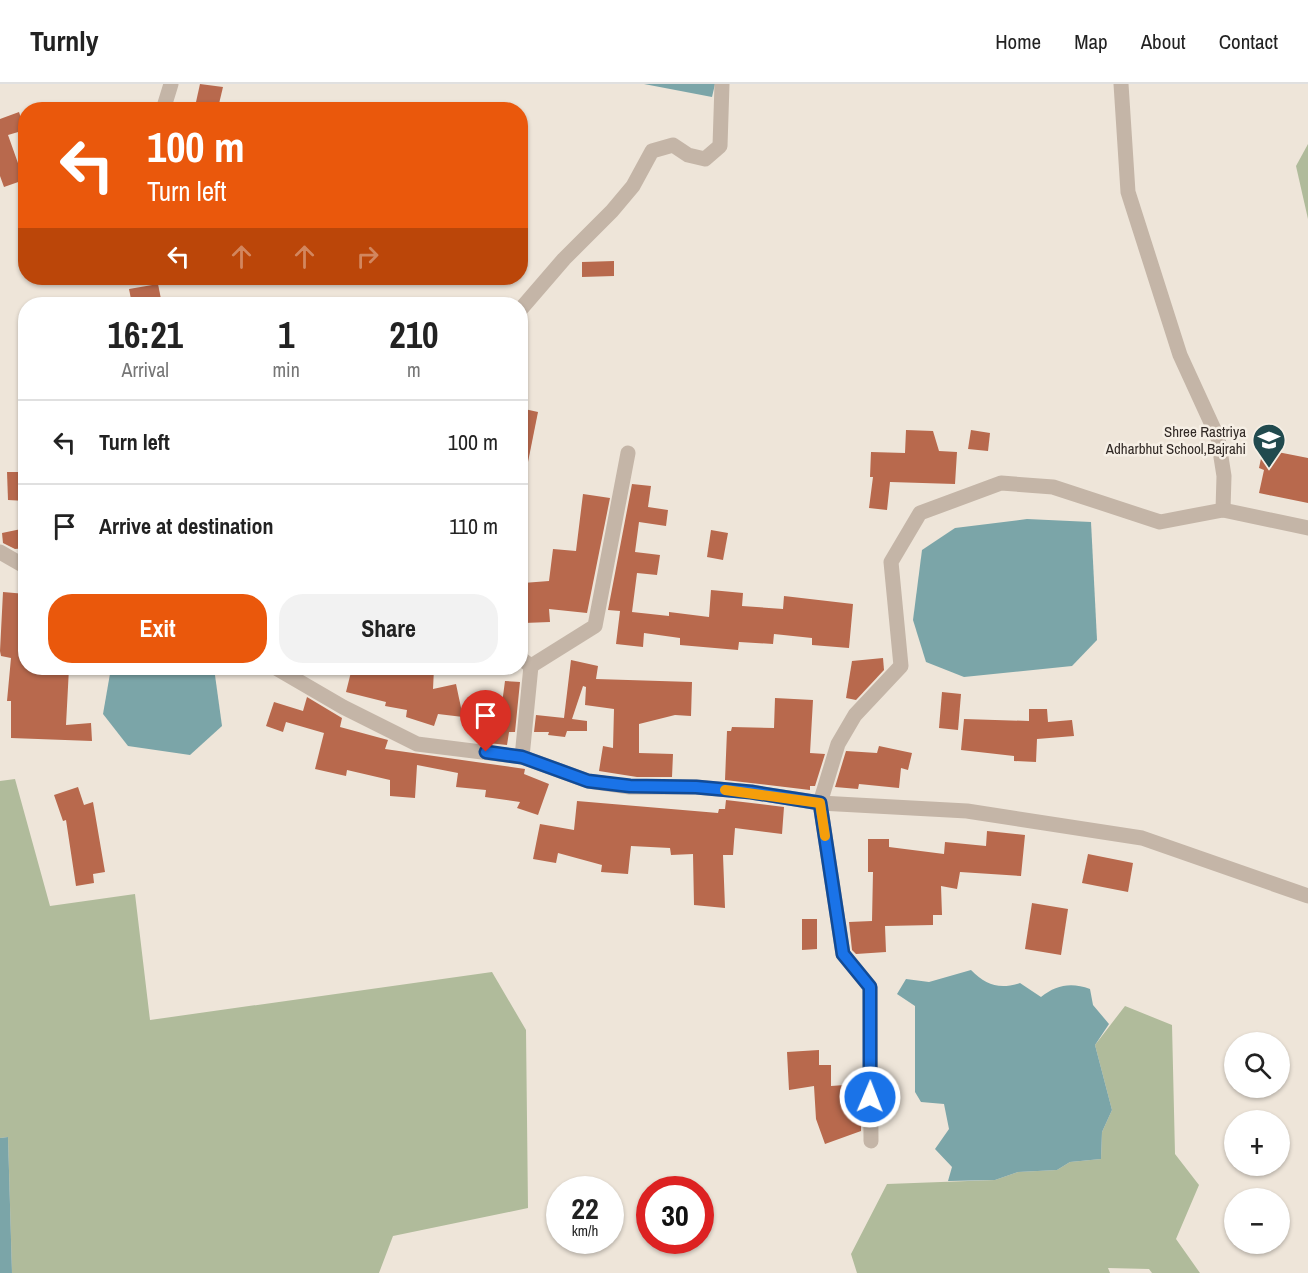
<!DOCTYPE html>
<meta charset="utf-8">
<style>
body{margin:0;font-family:"Archivo Narrow",sans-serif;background:#f2f2f2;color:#222;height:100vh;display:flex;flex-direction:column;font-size:22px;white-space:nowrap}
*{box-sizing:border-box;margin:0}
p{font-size:20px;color:#767676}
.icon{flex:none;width:33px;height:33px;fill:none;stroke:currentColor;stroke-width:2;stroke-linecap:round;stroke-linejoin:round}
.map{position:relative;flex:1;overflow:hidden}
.drawer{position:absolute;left:18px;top:213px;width:510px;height:378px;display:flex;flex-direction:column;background:#fff;border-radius:24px;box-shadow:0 2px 4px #0004}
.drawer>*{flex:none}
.guide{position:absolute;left:18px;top:18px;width:510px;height:183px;border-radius:24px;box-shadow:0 2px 4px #0004;background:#ea580c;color:#fff;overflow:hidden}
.tools{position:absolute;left:1224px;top:948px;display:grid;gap:12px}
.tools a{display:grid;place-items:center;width:66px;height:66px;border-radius:50%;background:#fff;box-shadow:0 2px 4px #0004;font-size:30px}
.speed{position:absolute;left:546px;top:1092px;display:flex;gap:12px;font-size:30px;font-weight:700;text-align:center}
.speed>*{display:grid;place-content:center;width:78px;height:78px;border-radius:50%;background:#fff;box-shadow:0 2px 4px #0004;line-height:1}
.speed small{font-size:15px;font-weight:400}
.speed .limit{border:9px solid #d22;background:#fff;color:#111}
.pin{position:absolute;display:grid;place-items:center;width:51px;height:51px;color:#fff;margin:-62px -26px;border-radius:50% 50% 50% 0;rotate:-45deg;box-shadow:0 0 6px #0007}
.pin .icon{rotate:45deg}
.me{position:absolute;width:66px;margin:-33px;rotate:1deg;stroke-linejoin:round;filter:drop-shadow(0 0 4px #0008)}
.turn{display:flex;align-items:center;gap:21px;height:126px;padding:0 30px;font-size:27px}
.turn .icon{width:78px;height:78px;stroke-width:2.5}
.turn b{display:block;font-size:42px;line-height:51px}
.lanes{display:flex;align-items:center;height:57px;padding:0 30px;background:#0003;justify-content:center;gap:30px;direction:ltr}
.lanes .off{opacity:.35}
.eta{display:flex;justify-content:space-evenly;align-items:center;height:102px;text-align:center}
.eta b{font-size:36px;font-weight:700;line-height:42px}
.button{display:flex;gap:12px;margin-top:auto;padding:12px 30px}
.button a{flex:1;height:69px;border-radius:24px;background:#ea580c;color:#fff;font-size:24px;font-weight:700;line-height:69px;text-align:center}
.button a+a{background:#f2f2f2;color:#222}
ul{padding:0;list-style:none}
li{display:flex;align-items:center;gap:18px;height:84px;padding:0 30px;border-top:2px solid #e0e0e0}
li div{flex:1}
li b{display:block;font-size:22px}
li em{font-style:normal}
header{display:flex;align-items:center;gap:36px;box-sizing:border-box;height:84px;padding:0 30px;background:#fff;border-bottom:2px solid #e0e0e0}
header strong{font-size:28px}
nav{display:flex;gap:33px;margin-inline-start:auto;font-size:21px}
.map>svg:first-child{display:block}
.green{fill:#b0bb9b}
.water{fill:#7ba5a8}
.building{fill:#b8694d}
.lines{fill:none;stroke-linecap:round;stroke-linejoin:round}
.minor{stroke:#c4b5a7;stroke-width:15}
.route-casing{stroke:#114b97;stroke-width:15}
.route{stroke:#1a73e8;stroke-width:10}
.slow{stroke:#f59e0b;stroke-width:10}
.labels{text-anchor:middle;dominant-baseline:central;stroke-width:5;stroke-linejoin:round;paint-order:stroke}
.poi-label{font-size:15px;fill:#322a26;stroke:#f6efe5;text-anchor:end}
</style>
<header>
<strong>Turnly</strong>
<nav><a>Home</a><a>Map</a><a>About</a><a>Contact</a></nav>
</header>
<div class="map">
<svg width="1308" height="1189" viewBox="0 0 1308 1189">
<rect width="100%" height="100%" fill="#eee5d9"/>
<!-- green -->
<g class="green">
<path d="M1308,60V135L1296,82Z"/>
<path d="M15,695L50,822L135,810L150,936L492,888L526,946L528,1124L393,1152L379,1189H12L8,1053L0,1054V697Z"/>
<path d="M1125,922L1172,941L1175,1070L1199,1101L1176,1155L1200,1189H1152L1149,1185L1108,1184L1110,1189H857L851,1170L887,1100L995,1096L1018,1088L1057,1086L1070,1078L1101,1075L1102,1048L1112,1026L1095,961Z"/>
</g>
<!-- water -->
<g class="water">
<path d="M644,0H715L712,13Z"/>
<path d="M1027,435L1091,438L1097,556L1072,582L964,593L926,578L913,536L922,466L955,444Z"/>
<path d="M111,584H214L222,642L190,671L128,662L103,630Z"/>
<path d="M971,886C986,901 999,906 1020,899L1041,913C1056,901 1071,898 1090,905L1093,921L1109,940L1095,961L1112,1026L1102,1048L1101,1075L1070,1078L1057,1086L1018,1088L995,1096L948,1097L952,1083L935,1065L949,1045L944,1020L921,1018L915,1008V922L897,910L906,895L929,898Z"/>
<path d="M8,1053L12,1189H0V1054Z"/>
</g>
<!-- building -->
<g class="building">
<path d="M200,0L223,3L218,24L196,18Z"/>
<path d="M19,28L25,46L8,51L24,96L4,103L0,92V35Z"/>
<path d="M614,177V192L582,193V178Z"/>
<path d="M158,200L162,220H132L129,205Z"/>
<path d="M520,324L538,328L528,378H520Z"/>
<path d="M906,346L933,347L939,367L957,368L955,400L890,398L887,426L869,424L873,393H870L871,368L905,369Z"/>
<path d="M971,346L990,349L988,367L968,365Z"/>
<path d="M1263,365L1308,374V419L1259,409L1264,386L1259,384Z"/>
<path d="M7,388H26V417L8,416Z"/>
<path d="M632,400L651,402L648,423L668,426L666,442L639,438L635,468L660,471L657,491L637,489L632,528L669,532V528L709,533L711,506L743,509L742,522L783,525L784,512L853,520L849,564L812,561V554L774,550L773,560L739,558L738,566L680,561V554L644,549L643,563L616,560L620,527L608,526Z"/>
<path d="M583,410L610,414L587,529L549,525L550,538L524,539L523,499L549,497L553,465L576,467Z"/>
<path d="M26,444V464L15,465L3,459L2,449Z"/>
<path d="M711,446L728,449L723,476L707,473Z"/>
<path d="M3,508L26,510V584H69L66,641L91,639L92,657L11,654V617H7L11,574L1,572L0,567Z"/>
<path d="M883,574L884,586L856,616L846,614L852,577Z"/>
<path d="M571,576L598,582L596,595L692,598L691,632L675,631L639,640V669L673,670L672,693H637L599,687L603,662L613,664L614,625L585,621L586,603L583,602L572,635L587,637V647H567L565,653L548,651L549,648H534L536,631L564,634Z"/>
<path d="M352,584H434L433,605L456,600L463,633L438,630L434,642L406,633L407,626L385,622L386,618L346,608Z"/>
<path d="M505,597L520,598L515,648H509L507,661L478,658L483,624L501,627Z"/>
<path d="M942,608L961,610L958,646L939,644Z"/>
<path d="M307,613L342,634L340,643L388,656L385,665L525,685L524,690L549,700L538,731L517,724L520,718L485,713L486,706L456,703L458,689L417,681L415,714L390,712V696L347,686L346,692L315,685L324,649L286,638L283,648L266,642L274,618L303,627Z"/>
<path d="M775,614L813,616L810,669L825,670L815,702H810V706L725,696L727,647H731L732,643L774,644Z"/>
<path d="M1029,625H1047L1048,638L1072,636L1074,652L1037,655L1036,678L1014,677V672L961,666L964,635L1029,637Z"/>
<path d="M879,662L912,669L908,686L901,684L899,704L859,700L858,705L835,703L846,667L877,669Z"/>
<path d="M78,703L84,721L93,718L105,788L93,790L94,799L76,802L66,736L63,737L54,711Z"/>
<path d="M726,716L784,723L782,750L735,744L733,771H723L725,824L694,821L693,770L671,771L670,764L631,762L628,790L601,788L602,781L558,769L556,779L533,775L540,740L574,746L577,717L718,729L719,725H725Z"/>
<path d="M987,747L1025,751L1021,792L960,788L957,805L941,802L942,831H933V841L885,842L886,868L856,870L852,866L849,838L872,837L873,788H868V755H889V763L944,770L945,758L986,762Z"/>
<path d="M1088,770L1133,779L1128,808L1082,799Z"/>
<path d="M1032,819L1068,825L1061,871L1025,865Z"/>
<path d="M802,835H817V865L802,866Z"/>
<path d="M819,966V981H831V1002L858,1000L861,1042V1047L825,1060L816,1035L814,1002L789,1006L787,968Z"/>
</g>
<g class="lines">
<!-- minor -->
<g class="minor">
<path d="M1121,0L1128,108L1180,271L1218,354L1224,392L1223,426"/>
<path d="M163,26L171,0"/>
<path d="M520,226L564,175L612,127L633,102L652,67L673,61L688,71L705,75L720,62L722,0"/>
<path d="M0,468L26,483"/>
<path d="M520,574L531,582L522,673"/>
<path d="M531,582L595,542L628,369"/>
<path d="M276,584L343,623L417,660L522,673L588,697L630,703H696L751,708L820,719L967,727L1142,754L1308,812"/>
<path d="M871,1057L870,903L843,870L820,719L838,660L855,631L901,582L891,478L920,429L1001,399L1053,403L1160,438L1223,426L1308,444"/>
</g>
</g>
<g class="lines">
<!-- route casing -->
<g class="route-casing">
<path id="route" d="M486,668L522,673L588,697L630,702L696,703L751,708L820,719L843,870L870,903V1013"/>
</g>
<!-- route -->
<use href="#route" class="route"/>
<!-- slow -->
<path class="slow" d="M725,706L820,719L825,752"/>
</g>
<!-- icons -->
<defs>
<g id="school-pin" transform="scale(1.725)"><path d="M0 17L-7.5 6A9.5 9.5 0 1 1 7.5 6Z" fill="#214a4e" stroke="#f6efe5"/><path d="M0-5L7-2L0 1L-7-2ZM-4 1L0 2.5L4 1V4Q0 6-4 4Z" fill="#fff"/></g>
</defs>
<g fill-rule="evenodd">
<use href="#school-pin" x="1269" y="356"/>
</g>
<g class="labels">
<!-- poi labels -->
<g class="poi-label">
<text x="1246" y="347">Shree Rastriya<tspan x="1246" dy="17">Adharbhut School,Bajrahi</tspan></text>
</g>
</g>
</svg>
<div class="tools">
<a><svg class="icon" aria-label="search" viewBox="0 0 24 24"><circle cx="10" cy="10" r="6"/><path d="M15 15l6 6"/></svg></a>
<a>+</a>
<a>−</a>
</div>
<div class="speed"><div>22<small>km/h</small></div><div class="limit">30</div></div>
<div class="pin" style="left:486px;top:668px;background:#d93025"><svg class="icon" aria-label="arrive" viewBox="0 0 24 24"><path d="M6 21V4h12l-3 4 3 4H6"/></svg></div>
<svg class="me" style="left:870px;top:1013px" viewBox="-20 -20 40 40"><circle r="17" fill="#1a73e8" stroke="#fff" stroke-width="3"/><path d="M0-11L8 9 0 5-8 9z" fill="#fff"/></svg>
<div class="guide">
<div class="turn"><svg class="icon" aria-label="left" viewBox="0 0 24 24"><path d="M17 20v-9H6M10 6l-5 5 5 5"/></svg><div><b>100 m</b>Turn left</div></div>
<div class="lanes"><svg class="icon" aria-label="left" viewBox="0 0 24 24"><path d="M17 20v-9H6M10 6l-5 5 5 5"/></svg><svg class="icon off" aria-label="ahead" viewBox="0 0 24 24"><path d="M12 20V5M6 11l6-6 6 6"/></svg><svg class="icon off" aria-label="ahead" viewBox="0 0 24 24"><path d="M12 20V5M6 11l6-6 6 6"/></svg><svg class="icon off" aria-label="right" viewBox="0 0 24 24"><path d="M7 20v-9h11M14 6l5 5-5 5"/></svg></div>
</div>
<section class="drawer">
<div class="eta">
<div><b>16:21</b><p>Arrival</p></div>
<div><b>1</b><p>min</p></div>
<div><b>210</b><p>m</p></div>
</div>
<ul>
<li><svg class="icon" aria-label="left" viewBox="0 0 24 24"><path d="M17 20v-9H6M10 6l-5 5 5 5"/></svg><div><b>Turn left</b></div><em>100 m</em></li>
<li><svg class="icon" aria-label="arrive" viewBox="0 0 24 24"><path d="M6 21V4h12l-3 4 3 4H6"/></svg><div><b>Arrive at destination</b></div><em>110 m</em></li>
</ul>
<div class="button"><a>Exit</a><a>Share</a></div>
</section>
</div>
